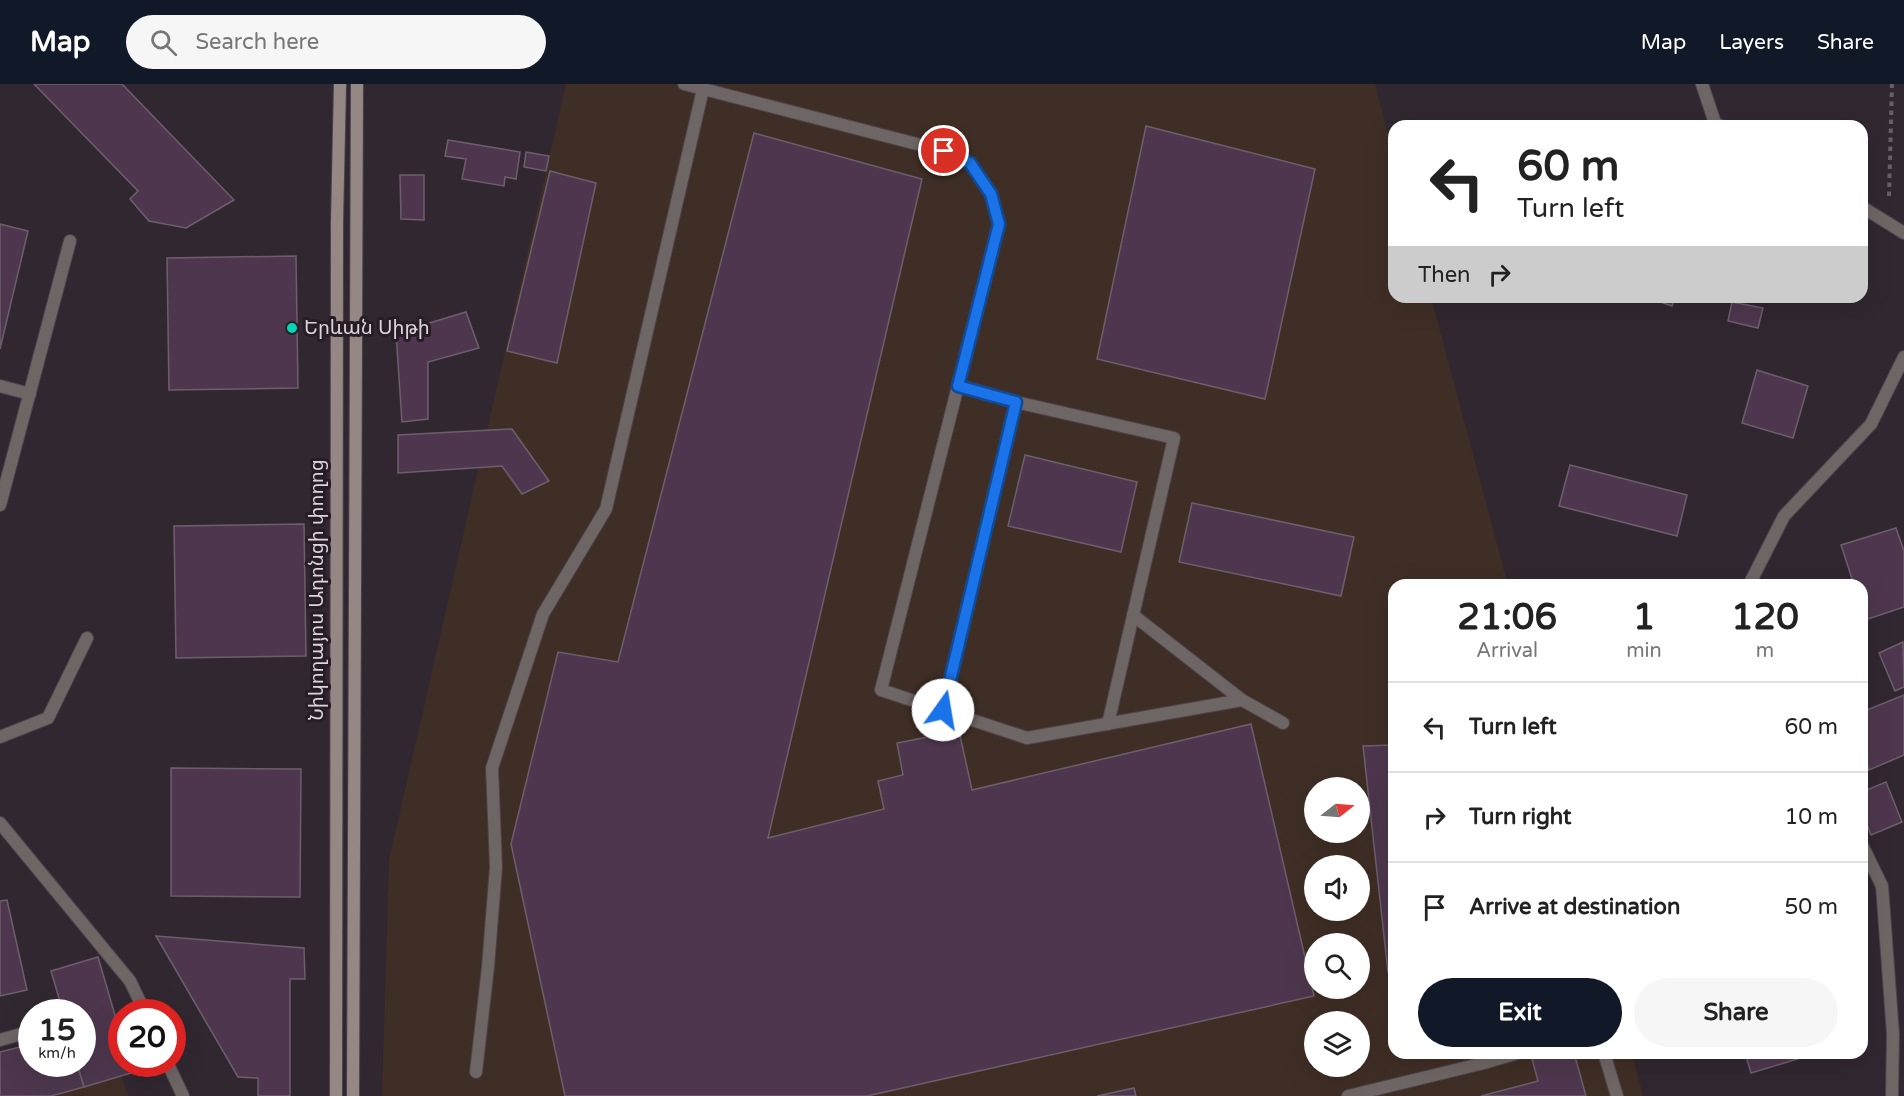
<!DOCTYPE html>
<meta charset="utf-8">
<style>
body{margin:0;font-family:"Varela Round","Noto Sans Armenian",sans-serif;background:#f6f6f6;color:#222;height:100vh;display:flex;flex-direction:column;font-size:22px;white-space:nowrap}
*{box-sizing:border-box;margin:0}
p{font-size:20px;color:#767676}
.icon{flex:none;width:33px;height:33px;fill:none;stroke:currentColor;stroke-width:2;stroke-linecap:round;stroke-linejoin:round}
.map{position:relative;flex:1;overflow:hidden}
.sheet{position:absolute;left:1388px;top:495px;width:480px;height:480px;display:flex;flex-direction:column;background:#fff;border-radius:18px;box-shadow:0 6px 24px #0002}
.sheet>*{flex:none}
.guide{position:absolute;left:1388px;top:36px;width:480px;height:183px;border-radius:18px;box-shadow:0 6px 24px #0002;background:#fff;color:#222;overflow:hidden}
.needle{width:39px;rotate:73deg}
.buttons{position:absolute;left:1304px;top:693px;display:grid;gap:12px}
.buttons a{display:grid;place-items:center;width:66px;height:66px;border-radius:50%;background:#fff;box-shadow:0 6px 24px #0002;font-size:30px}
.speed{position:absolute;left:18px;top:915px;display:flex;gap:12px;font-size:30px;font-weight:700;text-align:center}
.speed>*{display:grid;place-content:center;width:78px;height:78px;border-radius:50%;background:#fff;box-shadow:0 6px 24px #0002;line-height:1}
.speed small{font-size:15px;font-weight:400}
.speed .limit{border:9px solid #d22;background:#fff;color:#111}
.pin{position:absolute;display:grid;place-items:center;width:51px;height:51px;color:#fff;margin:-26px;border:3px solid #fff;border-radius:50%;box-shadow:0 2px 6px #0007}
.me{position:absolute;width:66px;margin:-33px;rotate:13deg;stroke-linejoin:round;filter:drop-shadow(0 0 4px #0008)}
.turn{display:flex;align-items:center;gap:21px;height:126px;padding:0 30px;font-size:27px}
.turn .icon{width:78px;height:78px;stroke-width:2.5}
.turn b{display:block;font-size:42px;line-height:51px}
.then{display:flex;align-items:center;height:57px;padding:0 30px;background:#0003;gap:12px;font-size:22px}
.eta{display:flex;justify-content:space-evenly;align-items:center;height:102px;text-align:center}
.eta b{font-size:36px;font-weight:800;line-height:42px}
.button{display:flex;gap:12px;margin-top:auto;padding:12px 30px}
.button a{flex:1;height:69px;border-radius:36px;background:#111827;color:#fff;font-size:24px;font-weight:800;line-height:69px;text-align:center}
.button a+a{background:#f6f6f6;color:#222}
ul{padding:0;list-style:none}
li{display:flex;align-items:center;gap:18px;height:90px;padding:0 30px;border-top:2px solid #e0e0e0}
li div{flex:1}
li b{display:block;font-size:22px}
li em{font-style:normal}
header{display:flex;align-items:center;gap:36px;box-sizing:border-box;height:84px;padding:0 30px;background:#111827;color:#fff}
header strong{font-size:28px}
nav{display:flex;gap:33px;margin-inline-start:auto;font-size:21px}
.search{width:420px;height:54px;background:#f6f6f6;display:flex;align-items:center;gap:15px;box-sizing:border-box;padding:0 21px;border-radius:33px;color:#767676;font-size:22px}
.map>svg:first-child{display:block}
.industrial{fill:#3f2e25;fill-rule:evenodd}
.building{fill:#4e374e;stroke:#6c5f6c;stroke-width:1.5}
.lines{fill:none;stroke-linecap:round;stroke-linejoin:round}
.lane-casing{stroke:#4c434c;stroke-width:14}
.secondary-casing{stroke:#4c434c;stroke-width:14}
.path{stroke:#675e67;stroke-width:4;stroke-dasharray:4.5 4.5;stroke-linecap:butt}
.lane{stroke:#6e6664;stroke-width:12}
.secondary{stroke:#948784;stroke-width:12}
.route-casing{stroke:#114b97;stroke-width:15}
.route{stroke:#1a73e8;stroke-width:10}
.poi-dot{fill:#06d5b6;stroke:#271d27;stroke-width:2}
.labels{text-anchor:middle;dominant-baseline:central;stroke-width:6;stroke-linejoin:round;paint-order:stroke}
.poi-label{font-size:20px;fill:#dbd4db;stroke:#271d27;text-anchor:start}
.street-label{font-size:20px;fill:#dbd4db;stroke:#271d27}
</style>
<header>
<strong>Map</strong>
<div class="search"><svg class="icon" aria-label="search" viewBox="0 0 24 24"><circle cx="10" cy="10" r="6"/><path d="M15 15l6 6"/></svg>Search here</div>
<nav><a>Map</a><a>Layers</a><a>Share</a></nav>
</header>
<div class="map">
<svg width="1904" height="1012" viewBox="0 0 1904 1012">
<rect width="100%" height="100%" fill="#312731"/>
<!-- industrial -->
<g class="industrial">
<path d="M566,0H1375L1393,70L1394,213H1431L1508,501H1394V969H1632L1643,1012H382L389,776ZM1314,704H1359V748H1314ZM1314,782H1359V826H1314ZM1314,860H1359V904H1314ZM1314,938H1359V982H1314Z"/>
<path d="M115,973L128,1012H0Z"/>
</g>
<!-- building -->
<g class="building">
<path d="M34,0H122L234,116L186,144L149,137L130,115L138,107Z"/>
<path d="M1146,42L1315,85L1265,315L1097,275Z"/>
<path d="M754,49L922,95L768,754L884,725L878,697L903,691L897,659L959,647L972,706L1251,640L1314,912L867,1012H565L511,760L558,568L618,578Z"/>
<path d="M448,56L520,68L516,95L505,93L504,102L462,95L466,75L445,72Z"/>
<path d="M526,68L549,72L546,87L524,83Z"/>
<path d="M550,87L596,99L557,279L507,267Z"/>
<path d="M400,91H424V136L401,135Z"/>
<path d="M0,140L28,147L0,265Z"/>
<path d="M296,172L298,304L169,306L167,174Z"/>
<path d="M1646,213H1675L1672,222Z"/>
<path d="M1732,218L1763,224L1758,244L1728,237Z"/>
<path d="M466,228L479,264L428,278V335L402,338L396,249Z"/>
<path d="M1757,286L1808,302L1793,354L1742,339Z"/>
<path d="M512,345L549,397L522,410L502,382L398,389V351Z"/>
<path d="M1025,371L1137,398L1121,468L1008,442Z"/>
<path d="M1570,381L1687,411L1677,452L1559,422Z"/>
<path d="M1192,419L1354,453L1341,512L1179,478Z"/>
<path d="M304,440L306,572L176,574L174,442Z"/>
<path d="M1896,444L1904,467V523L1865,536L1862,526V501H1854L1841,461Z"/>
<path d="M1903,558L1904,603L1895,607L1879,569Z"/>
<path d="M1904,611V671L1869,686L1862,668V628Z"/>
<path d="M1394,661V889L1388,888L1363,662Z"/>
<path d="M171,684L301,685L300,813L171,812Z"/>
<path d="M1886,698L1902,738L1871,751L1862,728V708Z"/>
<path d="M7,816L27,906L0,912V817Z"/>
<path d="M156,852L304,864L305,895H290V1012H258V994L238,993Z"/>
<path d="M98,873L122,955V980H128L131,989L84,1003L77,980H82V928H63L51,887Z"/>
<path d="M32,960V980H77L84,1003L51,1012H0V968Z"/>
<path d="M1537,969H1574L1586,1012H1481L1538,997L1531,971Z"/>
<path d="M1745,969H1814V970L1751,989Z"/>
<path d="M1134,1004L1136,1012H1097Z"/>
</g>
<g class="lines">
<!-- lane casing -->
<g class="lane-casing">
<g id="lane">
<path d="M684,0L944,67L970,79L991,110L999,140L881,606L1027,654L1242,616L1283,639"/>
<path d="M1702,0L1715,39L1721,42"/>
<path d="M1862,123L1904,149"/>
<path d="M0,302L30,310"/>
<path d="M958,302L1016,318L1174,354L1108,640"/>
<path d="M0,421L70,157"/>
<path d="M1749,501L1784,432L1871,340L1904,273"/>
<path d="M1133,531L1242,616"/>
<path d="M943,626L1016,318"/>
<path d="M0,653L48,634L87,554"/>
<path d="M0,739L130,897L145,928"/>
<path d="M1862,761L1882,802L1893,950L1892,1012"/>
<path d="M0,956L32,947"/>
<path d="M1604,969L1617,1012"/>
<path d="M168,980L183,1012"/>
<path d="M476,988L488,883L496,783L492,684L543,530L606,425L703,5"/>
<path d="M1348,1012L1484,979L1518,969"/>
</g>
</g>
<!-- secondary casing -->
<g class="secondary-casing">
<g id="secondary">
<path d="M336,1012L337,138L340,0"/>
<path d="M353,1012L357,0"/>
</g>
</g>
<!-- path -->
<path class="path" d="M1889,112L1892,0"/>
<!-- lane -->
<use href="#lane" class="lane"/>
<!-- secondary -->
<use href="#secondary" class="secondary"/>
</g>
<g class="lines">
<!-- route casing -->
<g class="route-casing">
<path id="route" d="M943,626L1016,318L958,302L999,140L991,110L970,79L944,67"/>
</g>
<!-- route -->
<use href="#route" class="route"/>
</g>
<!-- markers -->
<circle class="poi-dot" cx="292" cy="244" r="6"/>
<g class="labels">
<!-- poi labels -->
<g class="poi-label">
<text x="304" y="244">Երևան Սիթի</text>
</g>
<!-- street labels -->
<g class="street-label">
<text transform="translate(317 506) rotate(-90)">Նիկողայոս Ադոնցի փողոց</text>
</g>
</g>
</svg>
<div class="buttons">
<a><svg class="needle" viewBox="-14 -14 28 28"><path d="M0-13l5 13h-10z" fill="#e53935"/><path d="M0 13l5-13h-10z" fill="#767676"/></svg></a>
<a><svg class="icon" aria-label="sound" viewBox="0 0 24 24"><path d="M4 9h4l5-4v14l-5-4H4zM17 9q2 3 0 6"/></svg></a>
<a><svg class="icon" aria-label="search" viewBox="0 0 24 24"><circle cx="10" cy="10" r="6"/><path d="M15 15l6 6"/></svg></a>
<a><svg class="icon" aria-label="layers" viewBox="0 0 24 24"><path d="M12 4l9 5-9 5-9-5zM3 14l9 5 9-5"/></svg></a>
</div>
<div class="speed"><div>15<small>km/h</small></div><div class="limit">20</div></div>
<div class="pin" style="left:944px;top:67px;background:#d93025"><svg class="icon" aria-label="arrive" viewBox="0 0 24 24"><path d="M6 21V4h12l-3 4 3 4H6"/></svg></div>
<svg class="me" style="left:943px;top:626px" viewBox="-20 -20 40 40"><circle r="19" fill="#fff"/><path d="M0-13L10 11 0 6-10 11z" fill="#1a73e8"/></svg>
<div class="guide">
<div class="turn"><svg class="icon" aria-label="left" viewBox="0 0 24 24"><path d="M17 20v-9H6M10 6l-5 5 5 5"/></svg><div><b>60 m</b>Turn left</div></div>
<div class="then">Then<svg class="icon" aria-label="right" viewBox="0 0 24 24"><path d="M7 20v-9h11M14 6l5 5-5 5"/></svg></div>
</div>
<section class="sheet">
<div class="eta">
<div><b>21:06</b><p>Arrival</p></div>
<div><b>1</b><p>min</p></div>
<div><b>120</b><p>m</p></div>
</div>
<ul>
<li><svg class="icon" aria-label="left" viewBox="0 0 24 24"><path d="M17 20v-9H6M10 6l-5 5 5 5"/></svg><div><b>Turn left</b></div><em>60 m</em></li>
<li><svg class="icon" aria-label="right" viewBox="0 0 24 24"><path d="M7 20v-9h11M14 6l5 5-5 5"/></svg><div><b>Turn right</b></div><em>10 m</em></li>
<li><svg class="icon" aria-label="arrive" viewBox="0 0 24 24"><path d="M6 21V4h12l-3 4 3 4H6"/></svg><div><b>Arrive at destination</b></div><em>50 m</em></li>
</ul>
<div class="button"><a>Exit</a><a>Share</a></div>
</section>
</div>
